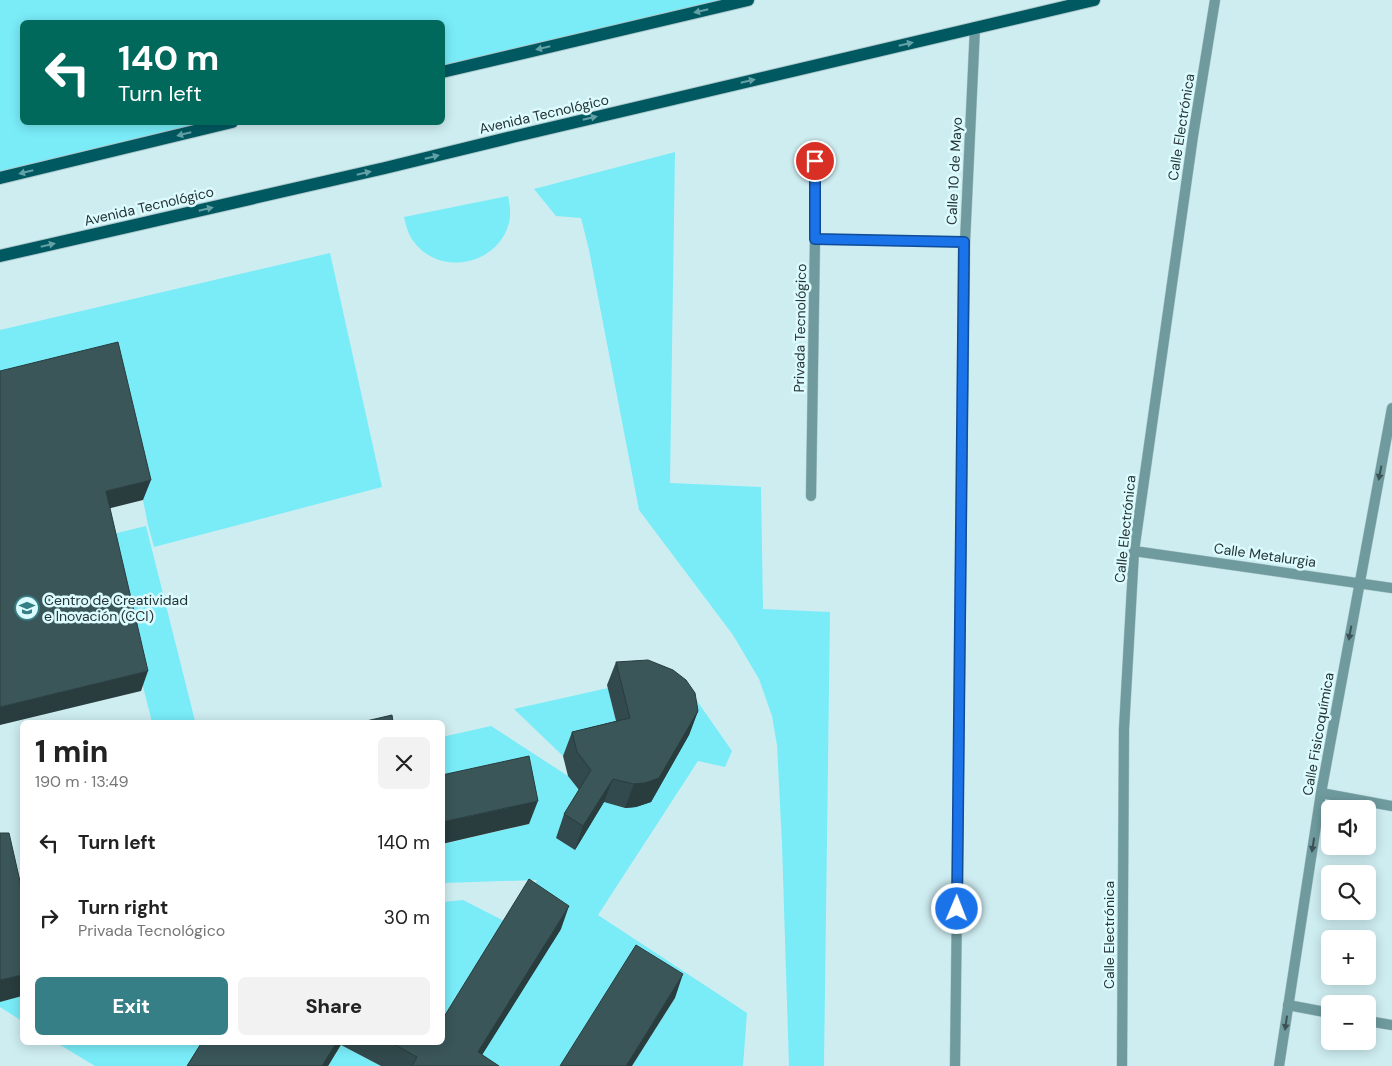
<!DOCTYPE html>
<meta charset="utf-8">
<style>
body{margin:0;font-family:"DM Sans",sans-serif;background:#f2f2f2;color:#222;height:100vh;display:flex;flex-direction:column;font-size:19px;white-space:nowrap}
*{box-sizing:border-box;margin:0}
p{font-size:16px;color:#767676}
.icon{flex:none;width:28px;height:28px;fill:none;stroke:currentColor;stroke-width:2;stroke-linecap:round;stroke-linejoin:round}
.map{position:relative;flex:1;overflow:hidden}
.panel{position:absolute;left:20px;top:720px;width:425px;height:325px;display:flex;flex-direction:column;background:#fff;border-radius:8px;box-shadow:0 2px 12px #0003}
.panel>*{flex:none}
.hud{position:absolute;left:20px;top:20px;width:425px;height:105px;border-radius:8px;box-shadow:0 2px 12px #0003;background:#00695c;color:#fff;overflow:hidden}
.fabs{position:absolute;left:1321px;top:800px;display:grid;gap:10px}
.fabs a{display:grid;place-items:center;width:55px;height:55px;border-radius:8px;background:#fff;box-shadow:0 2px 12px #0003;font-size:25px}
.pin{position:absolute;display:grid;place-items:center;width:42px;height:42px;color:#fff;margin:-21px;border:2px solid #fff;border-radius:50%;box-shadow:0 1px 5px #0007}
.me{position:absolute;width:55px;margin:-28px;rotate:1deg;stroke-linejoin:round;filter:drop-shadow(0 0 4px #0008)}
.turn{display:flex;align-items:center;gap:18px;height:105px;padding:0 15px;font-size:22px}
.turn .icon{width:65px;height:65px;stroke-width:2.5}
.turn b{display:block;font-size:35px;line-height:42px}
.round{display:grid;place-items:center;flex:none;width:52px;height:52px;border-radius:8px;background:#f2f2f2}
.summary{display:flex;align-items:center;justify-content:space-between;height:85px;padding:0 15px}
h1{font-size:30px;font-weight:800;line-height:38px}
.button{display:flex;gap:10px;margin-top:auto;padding:10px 15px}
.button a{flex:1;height:58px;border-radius:8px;background:#377f87;color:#fff;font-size:20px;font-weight:800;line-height:58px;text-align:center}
.button a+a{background:#f2f2f2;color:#222}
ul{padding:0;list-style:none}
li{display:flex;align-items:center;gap:15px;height:75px;padding:0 15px}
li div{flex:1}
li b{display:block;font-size:19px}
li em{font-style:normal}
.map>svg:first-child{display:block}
.green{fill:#79ecf8}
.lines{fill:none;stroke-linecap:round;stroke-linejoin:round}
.street-casing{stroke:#adc8cb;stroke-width:11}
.primary-casing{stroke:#adc8cb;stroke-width:14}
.street{stroke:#6f9b9f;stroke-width:10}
.primary{stroke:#005860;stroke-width:12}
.wall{fill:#324a4d}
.shaded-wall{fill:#293c3e}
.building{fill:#3a5659;stroke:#293c3e}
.oneway{fill:#63a1a7}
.oneway2{fill:#3d5254}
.route-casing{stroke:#114b97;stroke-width:12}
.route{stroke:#1a73e8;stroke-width:9}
.labels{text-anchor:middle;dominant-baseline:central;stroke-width:5;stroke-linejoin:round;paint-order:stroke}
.street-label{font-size:14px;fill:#273334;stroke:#dbfbfe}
.poi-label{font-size:14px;fill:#273334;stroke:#dbfbfe;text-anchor:start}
</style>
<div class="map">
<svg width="1392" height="1066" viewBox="0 0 1392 1066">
<rect width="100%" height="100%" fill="#ceedf1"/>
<!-- green -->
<g class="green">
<path d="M0,0H755L443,74L442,22H22V122L238,123L0,179Z"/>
<path d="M675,152L670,483L761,487L763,609L830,612L824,1066H789L782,844L777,745L772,716L759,679L733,635L639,510L589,250L581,218L556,216L534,189Z"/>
<path d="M508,196C510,205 511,214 509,223C498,265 440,277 414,242C408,234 406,226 404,217Z"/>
<path d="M330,253L382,487L154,547L148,525L143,500L0,389V330Z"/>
<path d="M146,526L195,721L192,722H152L105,536Z"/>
<path d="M608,688L621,741L563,756L514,709Z"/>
<path d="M695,698L732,751L725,767L698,761L598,915L747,1013L743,1066H632L675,998L566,1066H475L529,892L537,880L443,883V844L529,824L443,797L442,737L491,726L568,776C571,779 573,783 576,786C588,797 610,804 625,808Z"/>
<path d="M463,900L508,923L443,1030V902Z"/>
<path d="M22,996V1021L0,1007V1001Z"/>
<path d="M57,1043H208L193,1066H95Z"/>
<path d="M341,1045L381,1066H328Z"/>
</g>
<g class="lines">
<!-- street casing -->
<g class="street-casing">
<g id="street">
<path d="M815,239L965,242"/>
<path d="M811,496L815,239V161"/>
<path d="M1134,551L1392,588"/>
<path d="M1321,793L1392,806"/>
<path d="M1288,1005L1330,1013"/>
<path d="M1368,1021L1392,1025"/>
<path d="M955,1066L965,242L975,27"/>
<path d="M1122,1066L1124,729L1134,551L1193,136L1215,0"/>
<path d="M1279,1066L1321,793L1392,408"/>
</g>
</g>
<!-- primary casing -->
<g class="primary-casing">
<g id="primary">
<path d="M442,72L748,0"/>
<path d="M0,178L232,122"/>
<path d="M0,256L385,168L512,137L1094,0"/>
</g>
</g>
<!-- street -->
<use href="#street" class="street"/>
<!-- primary -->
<use href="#primary" class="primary"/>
</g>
<!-- wall -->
<g class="wall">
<path d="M616,662L698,711L689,735L651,802L636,807L625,808L604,802L575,850L556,838L564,814L579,790L568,776L563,756L572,732L616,721L607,685Z"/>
<path d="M561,929L482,1055L499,1066H381L341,1045L328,1066H187L202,1042H442Z"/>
</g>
<!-- shaded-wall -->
<g class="shaded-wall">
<path d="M151,480L143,500L99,511L106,491Z"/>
<path d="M148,671L141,691L0,725V707Z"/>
<path d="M698,711L689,735L651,802L636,807L625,808L634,784Z"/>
<path d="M613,779L604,802L575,850L583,826Z"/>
<path d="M538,801L529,824L442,844V822Z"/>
<path d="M569,906L561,929L475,1066L478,1052Z"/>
<path d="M683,974L675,998L632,1066H626Z"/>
<path d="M22,975V996L0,1002V980Z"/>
<path d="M337,1042H342L328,1066H322Z"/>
</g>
<!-- building -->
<g class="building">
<path d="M118,342L151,480L106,491L148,671L0,707V371Z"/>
<path d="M648,660L673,670L686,680L695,693L698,711L659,778L645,783L634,784L613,779L583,826L564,814L591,770L577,752L572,732L630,718L616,662Z"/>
<path d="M392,715L393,722H362Z"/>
<path d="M529,756L538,801L442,822V775Z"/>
<path d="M0,833H9L22,890V975L0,980Z"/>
<path d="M529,879L569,906L478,1052L499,1066H412L417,1057L390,1042H442V1020Z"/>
<path d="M636,945L683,974L626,1066H560Z"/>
<path d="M202,1042H337L322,1066H187Z"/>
</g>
<!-- one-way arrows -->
<defs><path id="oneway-solid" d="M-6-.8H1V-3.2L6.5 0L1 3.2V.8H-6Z" transform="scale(1.25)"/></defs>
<g class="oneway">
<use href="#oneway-solid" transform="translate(701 11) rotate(167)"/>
<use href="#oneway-solid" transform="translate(906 44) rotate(-13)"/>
<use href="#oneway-solid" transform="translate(543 48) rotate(167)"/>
<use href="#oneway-solid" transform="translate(748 81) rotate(-13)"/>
<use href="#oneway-solid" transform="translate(590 118) rotate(-13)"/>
<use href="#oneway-solid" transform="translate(184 134) rotate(166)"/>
<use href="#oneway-solid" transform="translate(432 157) rotate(-14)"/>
<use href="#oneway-solid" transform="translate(26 172) rotate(166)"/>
<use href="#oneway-solid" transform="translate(364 173) rotate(-13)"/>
<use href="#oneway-solid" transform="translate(206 209) rotate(-13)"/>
<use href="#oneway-solid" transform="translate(48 245) rotate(-13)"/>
</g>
<g class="oneway2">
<use href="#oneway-solid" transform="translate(1380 473) rotate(101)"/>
<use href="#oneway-solid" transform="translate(1350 633) rotate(100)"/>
<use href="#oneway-solid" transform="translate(1313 845) rotate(99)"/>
<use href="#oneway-solid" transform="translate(1286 1023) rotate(98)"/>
</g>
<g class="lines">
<!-- route casing -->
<g class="route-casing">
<path id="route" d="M815,161V239L964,242L957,909"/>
</g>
<!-- route -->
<use href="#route" class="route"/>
</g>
<!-- icons -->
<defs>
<g id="university-ring" transform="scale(1.25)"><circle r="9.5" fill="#dbfbfe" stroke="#377f87" stroke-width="1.5"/><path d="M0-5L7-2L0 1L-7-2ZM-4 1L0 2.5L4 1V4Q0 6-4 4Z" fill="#377f87"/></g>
</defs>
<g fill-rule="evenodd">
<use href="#university-ring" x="27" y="608"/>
</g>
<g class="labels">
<!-- street labels -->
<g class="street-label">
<text transform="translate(544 114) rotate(-13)">Avenida Tecnológico</text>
<text transform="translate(1181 127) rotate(-81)">Calle Electrónica</text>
<text transform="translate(954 171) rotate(-87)">Calle 10 de Mayo</text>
<text transform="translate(149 206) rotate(-13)">Avenida Tecnológico</text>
<text transform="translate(800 328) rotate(-89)">Privada Tecnológico</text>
<text transform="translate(1125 529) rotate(-84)">Calle Electrónica</text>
<text transform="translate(1265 555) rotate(8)">Calle Metalurgia</text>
<text transform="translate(1318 734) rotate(-80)">Calle Fisicoquímica</text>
<text transform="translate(1109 935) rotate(-90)">Calle Electrónica</text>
</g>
<!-- poi labels -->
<g class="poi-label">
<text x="44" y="600">Centro de Creatividad<tspan x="44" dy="16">e Inovación (CCI)</tspan></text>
</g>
</g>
</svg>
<div class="fabs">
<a><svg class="icon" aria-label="sound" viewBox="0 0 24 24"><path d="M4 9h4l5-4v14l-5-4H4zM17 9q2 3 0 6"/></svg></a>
<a><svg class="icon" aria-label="search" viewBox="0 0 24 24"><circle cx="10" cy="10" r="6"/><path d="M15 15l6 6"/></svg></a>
<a>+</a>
<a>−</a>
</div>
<div class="pin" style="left:815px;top:161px;background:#d93025"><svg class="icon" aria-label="arrive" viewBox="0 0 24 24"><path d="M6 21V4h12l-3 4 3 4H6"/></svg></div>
<svg class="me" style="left:957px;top:909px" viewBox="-20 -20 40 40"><circle r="17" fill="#1a73e8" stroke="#fff" stroke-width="3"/><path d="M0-11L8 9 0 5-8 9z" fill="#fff"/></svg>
<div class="hud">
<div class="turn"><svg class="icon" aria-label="left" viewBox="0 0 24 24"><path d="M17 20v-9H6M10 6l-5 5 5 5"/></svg><div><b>140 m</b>Turn left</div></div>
</div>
<section class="panel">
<div class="summary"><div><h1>1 min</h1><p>190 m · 13:49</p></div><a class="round"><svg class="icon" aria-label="close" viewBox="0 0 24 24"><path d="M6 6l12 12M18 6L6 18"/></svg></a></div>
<ul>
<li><svg class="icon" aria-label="left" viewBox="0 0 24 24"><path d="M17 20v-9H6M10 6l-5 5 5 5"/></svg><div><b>Turn left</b></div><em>140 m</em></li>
<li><svg class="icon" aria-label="right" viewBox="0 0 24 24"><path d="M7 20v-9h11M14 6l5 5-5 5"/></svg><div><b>Turn right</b><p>Privada Tecnológico</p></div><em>30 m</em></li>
</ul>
<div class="button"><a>Exit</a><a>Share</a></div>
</section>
</div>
